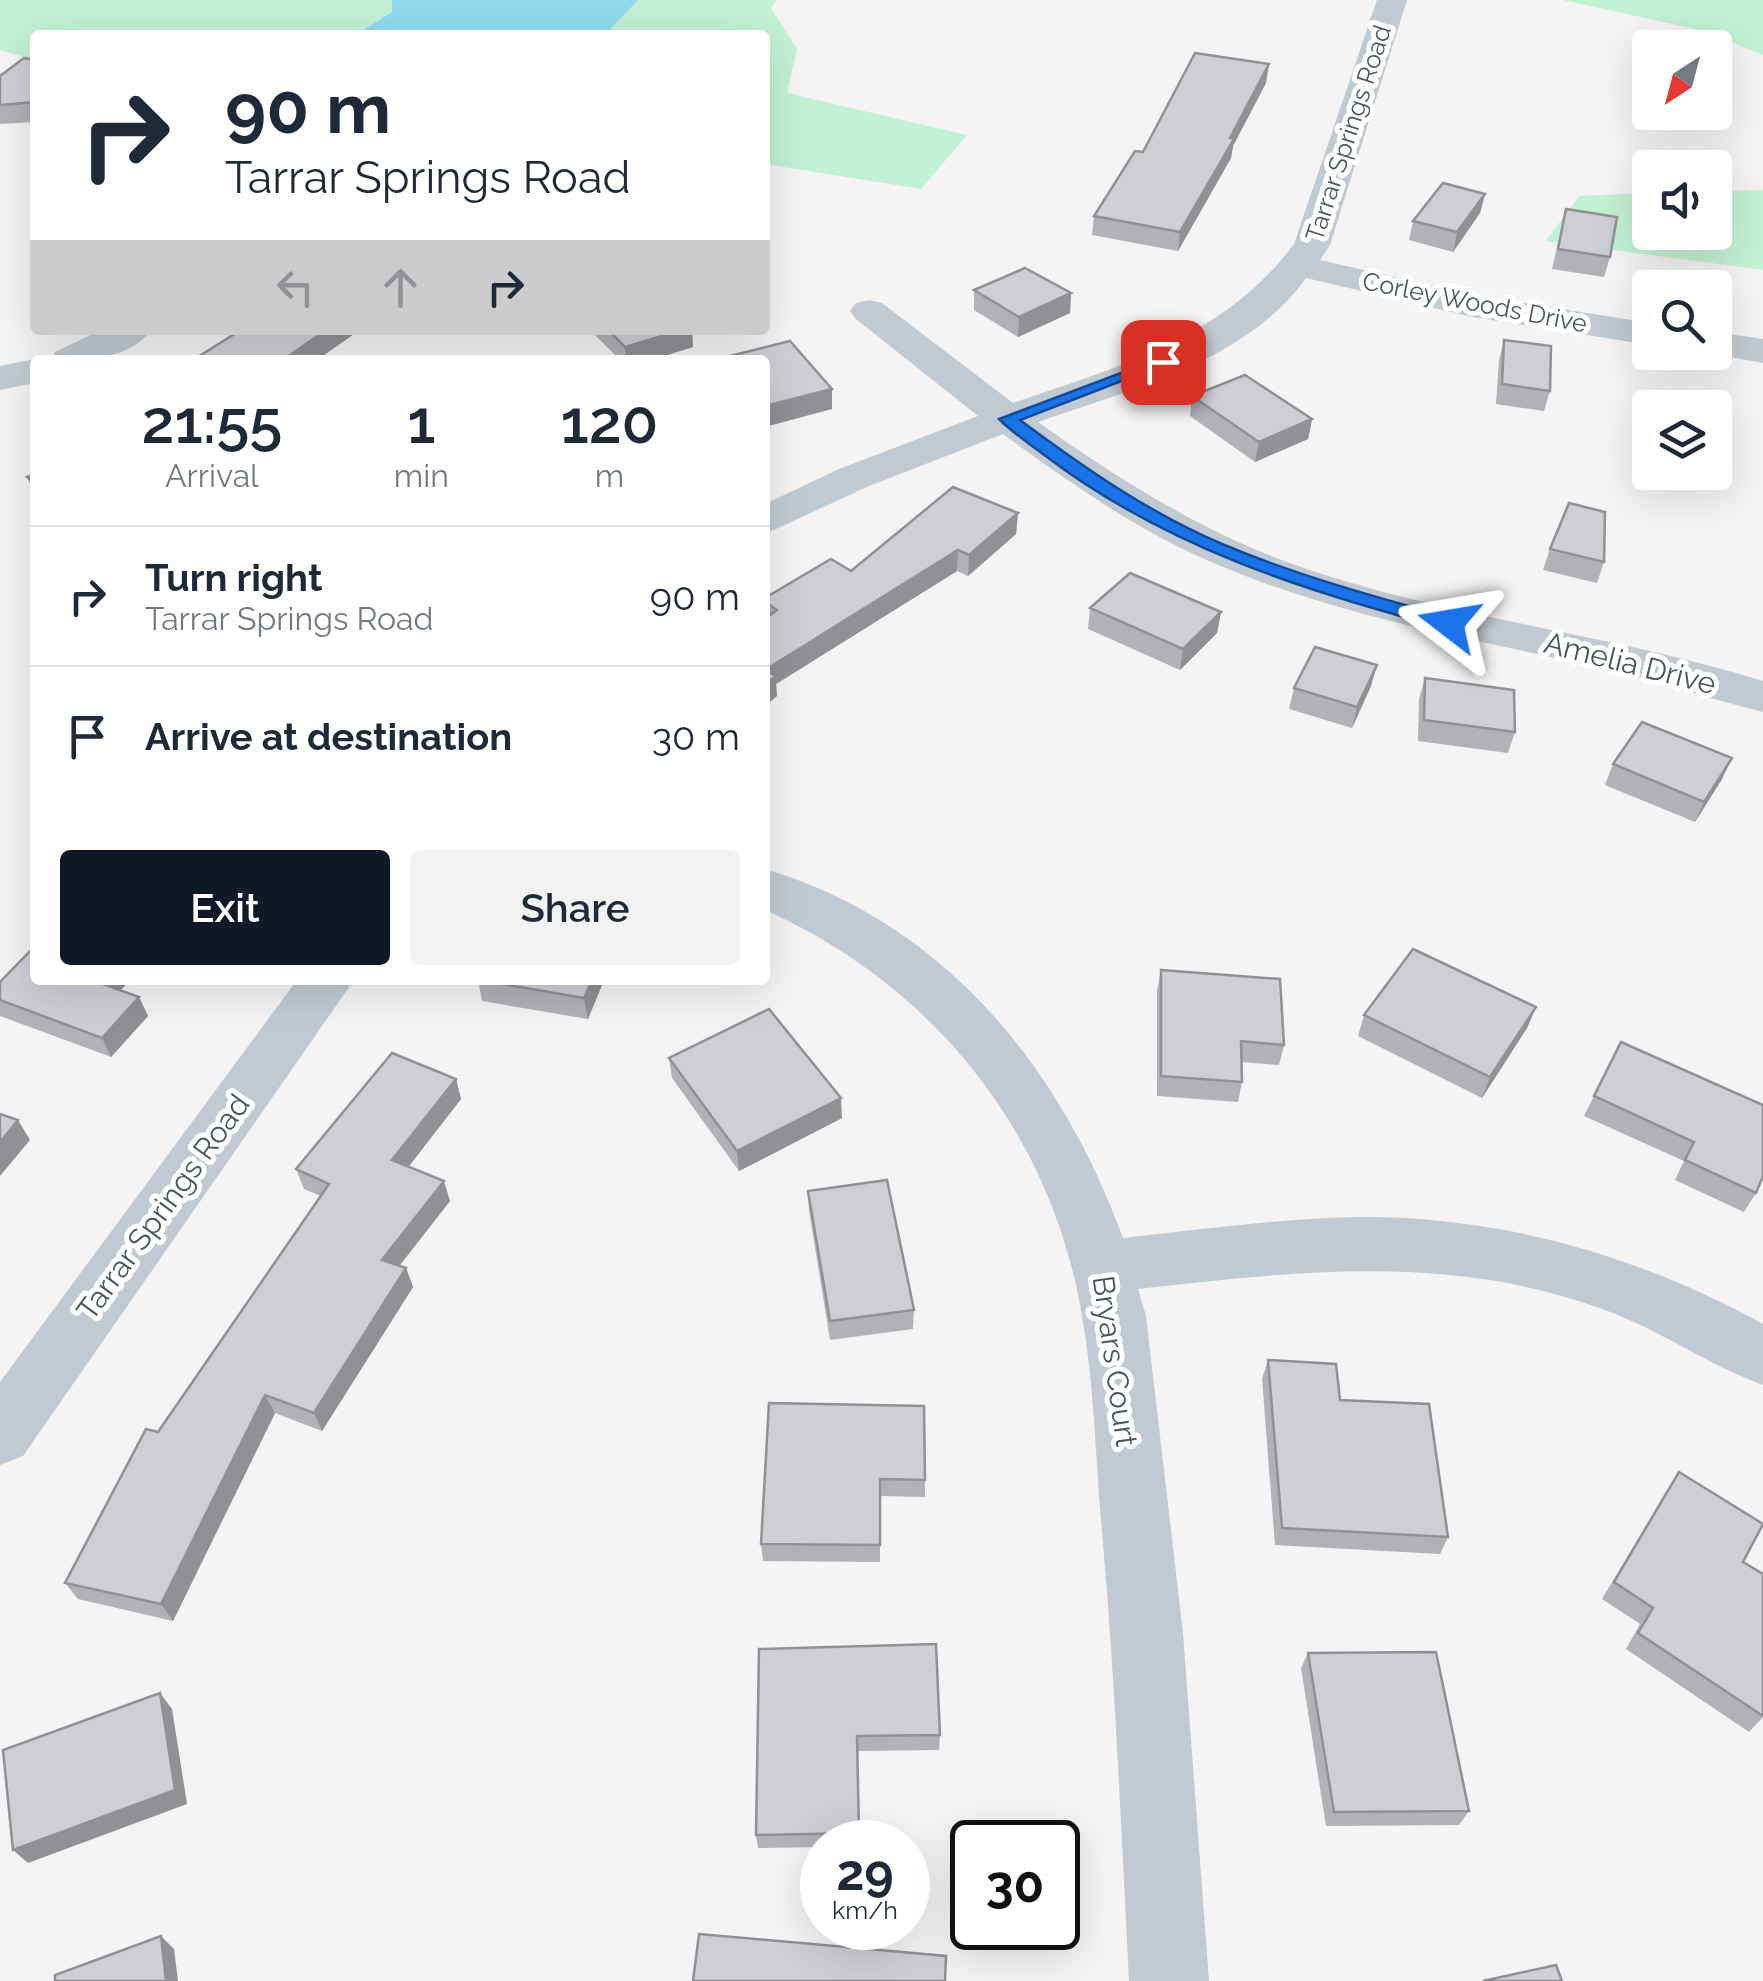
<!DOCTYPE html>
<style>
body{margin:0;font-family:Raleway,sans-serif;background:#f2f2f3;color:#1f2937;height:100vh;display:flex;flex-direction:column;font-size:38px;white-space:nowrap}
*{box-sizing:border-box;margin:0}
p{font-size:32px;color:#747a83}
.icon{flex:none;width:55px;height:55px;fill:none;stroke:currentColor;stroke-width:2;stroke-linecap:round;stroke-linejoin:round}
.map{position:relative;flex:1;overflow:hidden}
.details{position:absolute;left:30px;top:355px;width:740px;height:630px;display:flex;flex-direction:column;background:#fff;border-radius:10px;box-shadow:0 10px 40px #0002}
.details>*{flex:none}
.hud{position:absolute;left:30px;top:30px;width:740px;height:305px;border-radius:10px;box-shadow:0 10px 40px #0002;background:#fff;color:#1f2937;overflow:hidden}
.needle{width:65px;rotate:216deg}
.tools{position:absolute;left:1632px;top:30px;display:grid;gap:20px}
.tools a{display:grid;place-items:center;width:100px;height:100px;border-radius:10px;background:#fff;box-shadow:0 10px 40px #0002;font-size:50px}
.speed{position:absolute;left:800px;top:1820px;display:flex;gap:20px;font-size:50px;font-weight:700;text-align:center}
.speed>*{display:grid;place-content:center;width:130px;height:130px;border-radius:50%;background:#fff;box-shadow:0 10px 40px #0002;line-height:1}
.speed small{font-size:25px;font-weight:400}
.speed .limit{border:5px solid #111;border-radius:15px;background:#fff;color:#111}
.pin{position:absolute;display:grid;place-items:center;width:85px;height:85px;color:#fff;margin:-42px;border-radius:20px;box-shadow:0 5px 15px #0006}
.me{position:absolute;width:110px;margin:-55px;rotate:284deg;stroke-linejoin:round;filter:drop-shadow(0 0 8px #0008)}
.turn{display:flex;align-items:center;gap:35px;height:210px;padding:0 30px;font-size:45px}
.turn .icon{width:130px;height:130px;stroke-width:2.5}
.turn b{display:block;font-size:70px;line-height:85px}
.lanes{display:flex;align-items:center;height:95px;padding:0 30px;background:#0003;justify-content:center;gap:50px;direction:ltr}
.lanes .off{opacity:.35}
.eta{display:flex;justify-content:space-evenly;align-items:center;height:170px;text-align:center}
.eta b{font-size:60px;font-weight:600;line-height:70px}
.action{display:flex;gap:20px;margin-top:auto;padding:20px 30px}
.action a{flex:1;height:115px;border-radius:10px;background:#111827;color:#fff;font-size:40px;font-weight:600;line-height:115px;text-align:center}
.action a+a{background:#f2f2f3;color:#1f2937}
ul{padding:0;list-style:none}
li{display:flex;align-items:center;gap:30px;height:140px;padding:0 30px;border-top:2px solid #e0e1e3}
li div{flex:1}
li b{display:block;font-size:38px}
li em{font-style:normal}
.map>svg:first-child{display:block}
.green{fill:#c3f1d5}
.water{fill:#90daee}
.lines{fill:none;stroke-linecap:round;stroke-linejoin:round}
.minor{fill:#c1cad2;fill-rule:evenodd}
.wall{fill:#b0b2b7}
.shaded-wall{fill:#909195}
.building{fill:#cdcfd5;stroke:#909195;stroke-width:2.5}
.route{fill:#1a73e8;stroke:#114b97;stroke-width:2.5}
.labels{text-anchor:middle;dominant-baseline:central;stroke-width:10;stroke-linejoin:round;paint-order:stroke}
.far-street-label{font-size:25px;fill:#4a5661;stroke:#fff}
.street-label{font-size:30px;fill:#4a5661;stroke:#fff}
</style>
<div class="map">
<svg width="1763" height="1981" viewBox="0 0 1763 1981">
<rect width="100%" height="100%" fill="#f5f3f3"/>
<!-- green -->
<g class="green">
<path d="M0,0H392V12L355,35H35V60L0,50Z"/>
<path d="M638,0H777L771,8L797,49L787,93L967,135L921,189L765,164V35H618L608,31Z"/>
<path d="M1563,0H1763V55L1704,31Z"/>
<path d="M1763,190V270L1546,241L1579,196L1650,193V232H1715V191Z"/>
</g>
<!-- water -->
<path class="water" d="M392,0H638L605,35H355L392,12Z"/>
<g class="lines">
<!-- minor -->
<g class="minor">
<path d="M1377,0H1407L1330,245L1320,260L1473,295L1650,323V345L1473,317L1306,278C1246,362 1130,390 1038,422C1121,481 1207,535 1304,568C1453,619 1612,634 1763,681V712C1704,697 1647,678 1588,665C1462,637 1335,615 1216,564C1139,532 1070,483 1003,434L869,486L765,534V504L839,469L978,416L856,319L850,311L856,303L869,300L882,303L1013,403C1119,367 1225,337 1294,244Z"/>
<path d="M101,330H151C129,361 83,360 50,360L55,352Z"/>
<path d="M1715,332L1763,339V363L1703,352H1715Z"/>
<path d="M35,359L38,360H35V383L0,390V366Z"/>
<path d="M765,869C944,922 1061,1068 1123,1238C1202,1230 1280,1218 1360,1217C1501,1216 1640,1256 1763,1324V1385C1708,1365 1660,1330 1605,1310C1452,1253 1297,1271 1138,1289L1146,1316L1183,1633L1209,1981H1129C1121,1827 1115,1673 1101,1520C1095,1452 1094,1383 1082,1316C1052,1133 933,985 765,910Z"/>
<path d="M297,980H354L23,1456L0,1465V1382Z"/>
</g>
</g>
<!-- wall -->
<g class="wall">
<path d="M35,60V122L0,124V76Z"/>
<path d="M1266,83L1233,146L1231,158L1178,251L1092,235L1094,216L1143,152Z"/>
<path d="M1485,194L1480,213L1453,252L1409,240L1413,221Z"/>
<path d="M1566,209L1610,257L1604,277L1552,269Z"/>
<path d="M974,290L1071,293L1070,313L1018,337L974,310Z"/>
<path d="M590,330H692L693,347L651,360H620Z"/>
<path d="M1504,340L1550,391L1544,411L1496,404L1499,360Z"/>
<path d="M1192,396L1312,419L1308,439L1255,462L1190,416Z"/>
<path d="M35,474V496L27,477Z"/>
<path d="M1018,513L1016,534L968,576L957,571L776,684L777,696L765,706V598L851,571Z"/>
<path d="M1550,549L1604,562L1597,583L1543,570Z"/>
<path d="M1090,608L1221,612L1217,633L1180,670L1088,629Z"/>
<path d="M1425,678L1515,732L1508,753L1418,741L1419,699Z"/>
<path d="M1371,686L1352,728L1289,709L1294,688Z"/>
<path d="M1613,764L1722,779L1695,822L1605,785Z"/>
<path d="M1161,970L1284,1045L1279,1065L1242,1062V1082L1238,1102L1157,1096V991Z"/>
<path d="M130,980L121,990L139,997L148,1016L111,1057L0,1016V982Z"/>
<path d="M478,980H604L588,1019L482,1001Z"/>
<path d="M1536,1007L1527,1028L1482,1098L1358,1036L1364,1015Z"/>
<path d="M1621,1042L1756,1193L1744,1212L1675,1180L1684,1161L1584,1116Z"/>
<path d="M669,1058L842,1118L739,1171L672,1078Z"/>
<path d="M456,1079L461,1099L409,1166L450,1201L399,1266L406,1268L413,1287L322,1431L275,1413L173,1621L78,1599L65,1583L158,1432L321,1196L304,1189L296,1169Z"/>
<path d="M808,1191L914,1310L913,1329L830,1340L809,1210Z"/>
<path d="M1268,1360L1340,1400L1448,1537L1440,1554L1275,1545L1262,1379Z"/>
<path d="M769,1403L925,1480V1497L880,1496V1562L763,1561L761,1544Z"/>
<path d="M1679,1472L1743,1562L1763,1717L1749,1732L1626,1649L1640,1624L1602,1599L1667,1490Z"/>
<path d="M759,1649L940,1735L939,1750L858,1751L859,1842H822V1847L758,1848L756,1835Z"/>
<path d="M1308,1653L1469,1811L1459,1825L1326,1826L1301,1668Z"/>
</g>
<!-- shaded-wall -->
<g class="shaded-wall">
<path d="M1269,64L1266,83L1233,146L1231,158L1178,251L1180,232Z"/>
<path d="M1485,194L1480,213L1453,252L1457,232Z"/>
<path d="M1071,293L1070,313L1018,337L1019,317Z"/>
<path d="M326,330H360L317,360H283Z"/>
<path d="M682,330H692L693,347L651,360H626L625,347Z"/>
<path d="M832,389V409L765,427V406Z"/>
<path d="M1312,419L1308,439L1255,462L1259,442Z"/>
<path d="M1018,513L1016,534L968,576L969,555Z"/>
<path d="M958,550L957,571L776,684L777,696L765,706V670Z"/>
<path d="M1221,612L1217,633L1180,670L1183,649Z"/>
<path d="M1377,665L1371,686L1352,728L1357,707Z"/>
<path d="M1732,758L1722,779L1695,822L1704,802Z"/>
<path d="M103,980H130L110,1002L100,983Z"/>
<path d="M592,980H604L588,1019L584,998Z"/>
<path d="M139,997L148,1016L111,1057L102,1038Z"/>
<path d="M1536,1007L1527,1028L1482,1098L1490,1077Z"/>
<path d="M456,1079L461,1099L399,1179L392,1160Z"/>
<path d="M841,1098L842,1118L739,1171L737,1151Z"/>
<path d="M18,1120L30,1140L0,1176V1142Z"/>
<path d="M444,1181L450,1201L389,1279L382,1260Z"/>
<path d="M406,1268L413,1287L322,1431L314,1413Z"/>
<path d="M265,1395L275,1413L173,1621L161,1604Z"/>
<path d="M160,1693L172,1709L187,1804L28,1863L13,1850Z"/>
<path d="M161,1936L174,1949L178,1981H166Z"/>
</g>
<!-- building -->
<g class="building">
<path d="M1195,53L1269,64L1230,138L1234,139L1180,232L1094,216L1135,151L1143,152Z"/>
<path d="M24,58L35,60V102L0,105V76Z"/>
<path d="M1443,183L1485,194L1457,232L1413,221Z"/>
<path d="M1566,209L1617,217L1610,257L1558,249Z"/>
<path d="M1025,268L1071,293L1019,317L974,290Z"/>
<path d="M241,330H326L283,360H193Z"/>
<path d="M608,330H682L625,347Z"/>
<path d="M1504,340L1551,346L1550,391L1502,384Z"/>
<path d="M790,341L832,389L765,406V360H714Z"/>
<path d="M1245,375L1312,419L1259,442L1192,396Z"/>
<path d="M35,474V484L27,477Z"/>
<path d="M953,487L1018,513L969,555L958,550L765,670V619L777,610L765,602V598L831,559L851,571Z"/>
<path d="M1569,503L1605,512L1604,562L1550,549Z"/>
<path d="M1130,573L1221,612L1183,649L1090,608Z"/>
<path d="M1315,647L1377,665L1357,707L1294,688Z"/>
<path d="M765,670L776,676L765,684Z"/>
<path d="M1425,678L1514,690L1515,732L1424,720Z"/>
<path d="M1642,722L1732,758L1704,802L1613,764Z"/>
<path d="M35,946V980H103L100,983L139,997L102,1038L0,1000V982Z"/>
<path d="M1413,949L1536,1007L1490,1077L1364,1015Z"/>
<path d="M1161,970L1280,979L1284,1045L1241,1041L1242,1082L1161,1076Z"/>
<path d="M478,980H592L584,998Z"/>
<path d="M769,1009L841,1098L737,1151L669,1058Z"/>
<path d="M1621,1042L1763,1105V1176L1756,1193L1685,1160L1694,1142L1594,1096Z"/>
<path d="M392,1053L456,1079L392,1160L444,1181L382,1260L406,1268L314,1413L265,1395L161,1604L65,1583L146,1429L158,1432L329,1184L296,1169Z"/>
<path d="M0,1114L18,1120L0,1142Z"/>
<path d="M887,1180L914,1310L830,1321L808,1191Z"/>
<path d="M1268,1360L1336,1364L1340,1400L1429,1404L1448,1537L1282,1528Z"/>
<path d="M769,1403L924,1406L925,1480L880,1479V1545L761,1544Z"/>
<path d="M1679,1472L1763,1524L1743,1562L1763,1574V1716L1638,1633L1653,1608L1614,1582Z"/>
<path d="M936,1644L940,1735L857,1736L859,1833L756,1835L759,1649Z"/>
<path d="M1436,1652L1469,1811L1334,1812L1308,1653Z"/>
<path d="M160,1693L175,1790L13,1850L3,1750Z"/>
<path d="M699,1934L946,1956L945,1981H693Z"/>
<path d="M161,1936L166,1981H55V1975Z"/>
<path d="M1556,1965L1562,1981H1483Z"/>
</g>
<!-- route -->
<path class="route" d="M1158,359L1171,362L1020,420C1083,467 1149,513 1222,544C1298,576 1376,597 1455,619V627L1449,629C1307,592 1166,547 1047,457C1031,445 1013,433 999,419Z"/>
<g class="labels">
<!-- far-street labels -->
<g class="far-street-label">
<text transform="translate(1348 133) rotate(-72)">Tarrar Springs Road</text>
<text transform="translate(1475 302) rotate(11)">Corley Woods Drive</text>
</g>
<!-- street labels -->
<g class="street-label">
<text transform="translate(1630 663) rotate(14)">Amelia Drive</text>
<text transform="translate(163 1207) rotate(-54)">Tarrar Springs Road</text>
<text transform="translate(1115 1361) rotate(82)">Bryars Court</text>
</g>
</g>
</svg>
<div class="tools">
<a><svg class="needle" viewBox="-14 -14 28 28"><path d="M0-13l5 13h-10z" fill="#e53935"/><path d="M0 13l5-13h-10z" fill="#747a83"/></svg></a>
<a><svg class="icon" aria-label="sound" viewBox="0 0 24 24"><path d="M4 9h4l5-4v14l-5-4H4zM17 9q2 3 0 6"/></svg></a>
<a><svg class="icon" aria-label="search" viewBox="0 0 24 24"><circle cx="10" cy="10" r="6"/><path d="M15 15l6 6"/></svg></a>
<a><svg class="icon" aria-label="layers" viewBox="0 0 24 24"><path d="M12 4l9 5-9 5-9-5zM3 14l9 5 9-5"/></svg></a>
</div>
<div class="speed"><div>29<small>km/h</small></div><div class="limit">30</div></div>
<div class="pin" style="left:1163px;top:362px;background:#d93025"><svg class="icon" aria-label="arrive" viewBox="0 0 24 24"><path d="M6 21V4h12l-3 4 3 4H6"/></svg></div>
<svg class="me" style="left:1449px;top:623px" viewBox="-20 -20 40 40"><path d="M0-17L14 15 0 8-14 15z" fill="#1a73e8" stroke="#fff" stroke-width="4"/></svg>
<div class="hud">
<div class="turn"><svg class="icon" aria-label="right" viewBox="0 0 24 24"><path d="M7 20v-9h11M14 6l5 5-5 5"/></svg><div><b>90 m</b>Tarrar Springs Road</div></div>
<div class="lanes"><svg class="icon off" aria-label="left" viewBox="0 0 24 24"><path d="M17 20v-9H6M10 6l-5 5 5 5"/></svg><svg class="icon off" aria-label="ahead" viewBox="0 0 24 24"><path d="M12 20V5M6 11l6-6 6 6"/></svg><svg class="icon" aria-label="right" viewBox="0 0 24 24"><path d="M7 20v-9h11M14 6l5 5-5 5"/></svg></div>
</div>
<section class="details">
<div class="eta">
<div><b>21:55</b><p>Arrival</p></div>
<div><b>1</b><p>min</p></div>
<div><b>120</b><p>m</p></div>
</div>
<ul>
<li><svg class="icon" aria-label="right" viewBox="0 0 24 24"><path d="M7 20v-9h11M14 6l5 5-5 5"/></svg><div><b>Turn right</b><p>Tarrar Springs Road</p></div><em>90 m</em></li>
<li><svg class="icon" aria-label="arrive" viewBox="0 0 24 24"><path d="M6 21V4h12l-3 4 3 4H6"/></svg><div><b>Arrive at destination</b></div><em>30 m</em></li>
</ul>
<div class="action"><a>Exit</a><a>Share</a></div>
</section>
</div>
